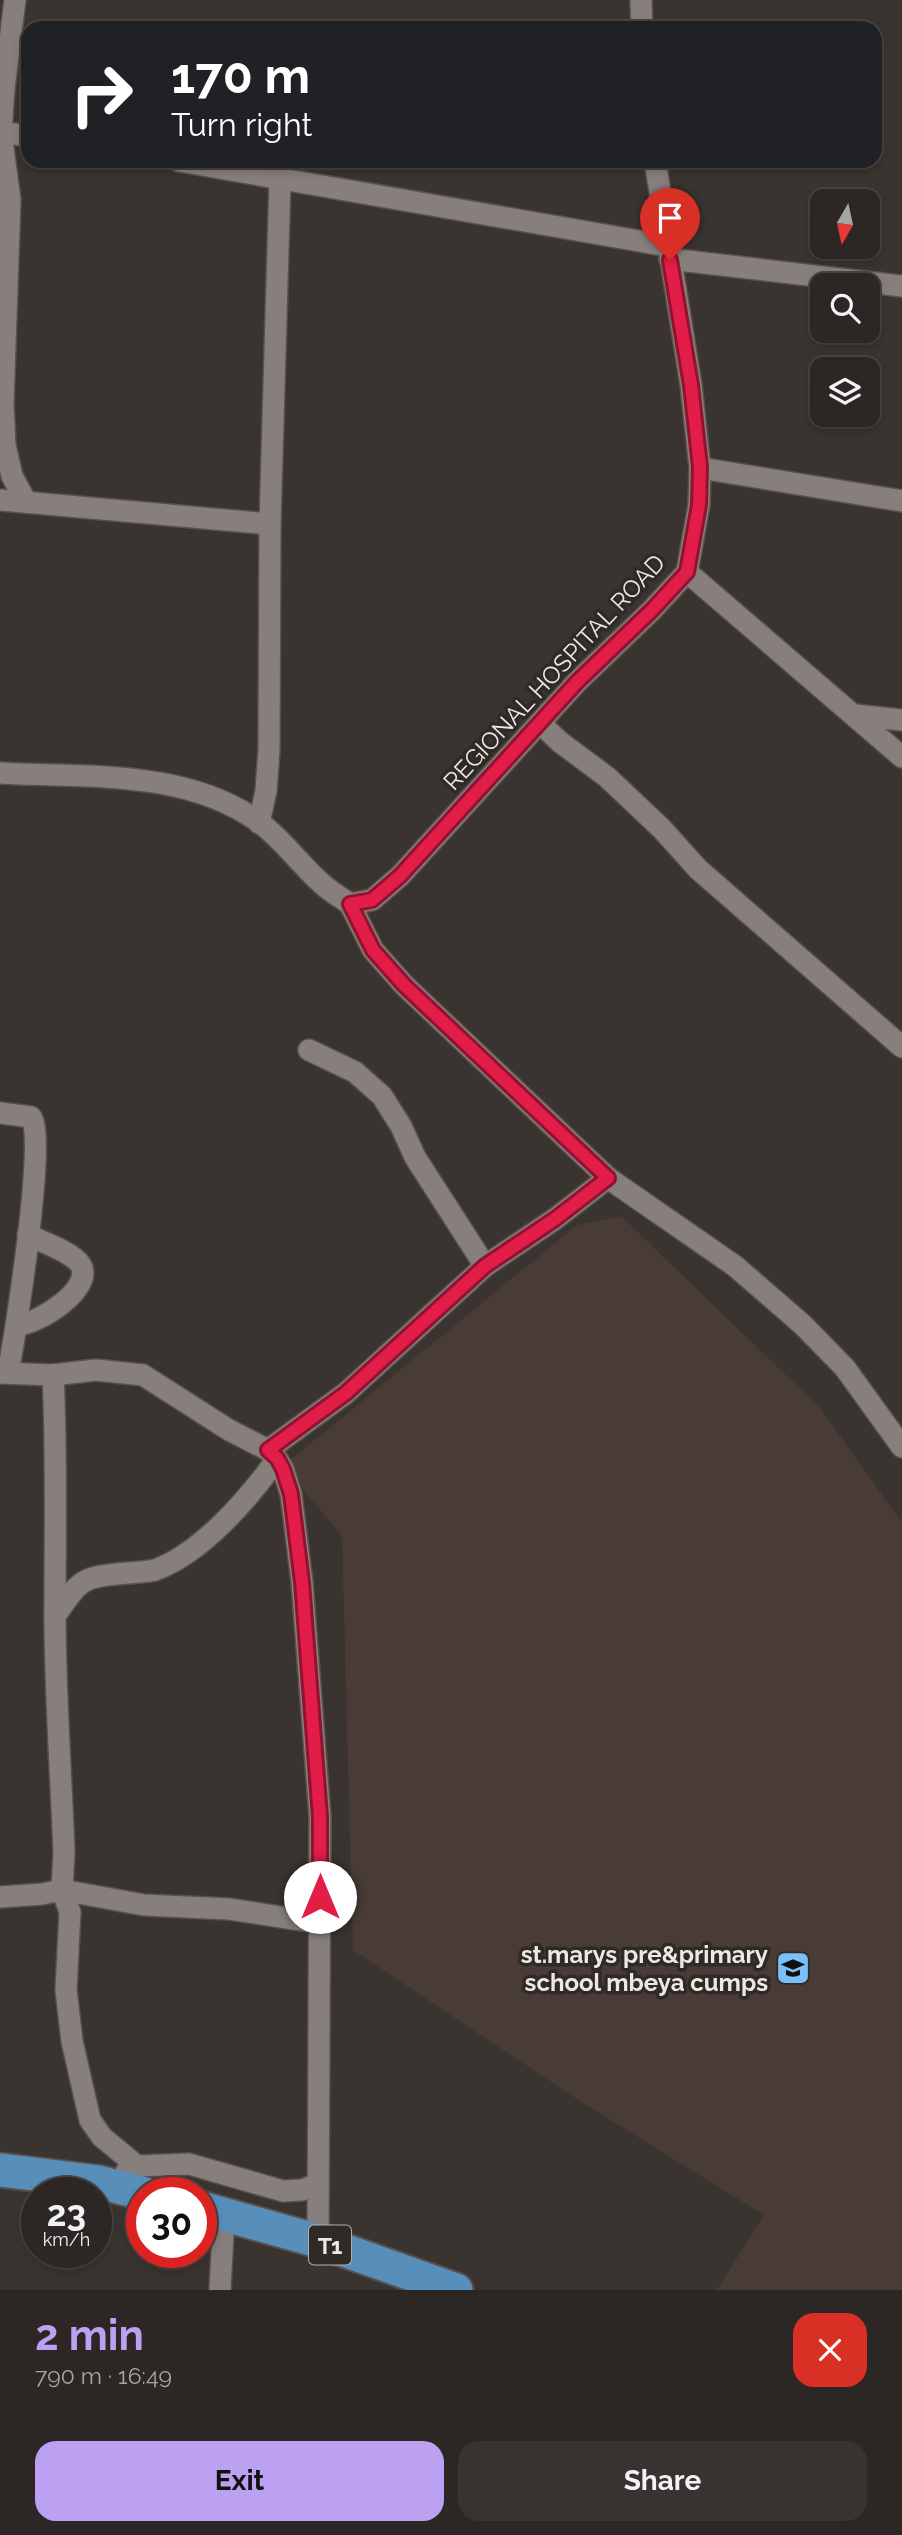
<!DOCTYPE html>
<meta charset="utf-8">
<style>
body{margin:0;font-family:Raleway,sans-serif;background:#383331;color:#f1f3f6;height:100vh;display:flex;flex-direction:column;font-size:26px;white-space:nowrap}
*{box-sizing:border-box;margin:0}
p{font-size:23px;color:#a6a5a6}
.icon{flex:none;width:38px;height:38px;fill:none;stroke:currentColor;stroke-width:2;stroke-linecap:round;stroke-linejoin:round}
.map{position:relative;height:2290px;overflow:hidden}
.side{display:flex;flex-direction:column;background:#2c2724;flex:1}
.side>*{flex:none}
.banner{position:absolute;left:21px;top:21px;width:861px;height:147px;border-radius:21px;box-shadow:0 4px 10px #0003,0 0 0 2px #484441;background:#202124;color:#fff;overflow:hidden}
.needle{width:46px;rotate:189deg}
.fabs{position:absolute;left:810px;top:189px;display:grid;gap:14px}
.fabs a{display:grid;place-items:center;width:70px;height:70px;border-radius:14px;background:#2c2724;box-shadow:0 4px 10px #0003,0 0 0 2px #484441;font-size:35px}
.speed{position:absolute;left:21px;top:2177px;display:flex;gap:14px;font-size:35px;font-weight:700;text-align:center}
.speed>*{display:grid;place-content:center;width:91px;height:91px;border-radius:50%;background:#2c2724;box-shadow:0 4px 10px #0003,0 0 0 2px #484441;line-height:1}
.speed small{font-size:18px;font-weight:400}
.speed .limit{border:10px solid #d22;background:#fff;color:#111}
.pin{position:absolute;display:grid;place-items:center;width:60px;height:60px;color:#fff;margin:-72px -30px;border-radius:50% 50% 50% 0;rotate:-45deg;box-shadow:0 0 7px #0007}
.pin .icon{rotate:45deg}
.me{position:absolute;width:77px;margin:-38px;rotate:0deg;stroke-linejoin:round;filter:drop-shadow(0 0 5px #0008)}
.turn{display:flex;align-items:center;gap:24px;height:147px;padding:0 35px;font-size:32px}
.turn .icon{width:91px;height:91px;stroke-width:2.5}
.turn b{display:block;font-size:49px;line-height:60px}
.round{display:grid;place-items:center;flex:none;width:74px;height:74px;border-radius:21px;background:#383331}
.summary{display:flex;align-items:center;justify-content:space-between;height:119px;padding:0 35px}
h1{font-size:42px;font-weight:700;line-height:52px;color:#bca0f2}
.primary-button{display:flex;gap:14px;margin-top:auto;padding:14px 35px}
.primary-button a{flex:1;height:80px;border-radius:21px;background:#bca0f2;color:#111;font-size:28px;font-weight:700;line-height:80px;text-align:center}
.primary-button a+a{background:#383331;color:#f1f3f6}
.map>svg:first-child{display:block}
.built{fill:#493c36}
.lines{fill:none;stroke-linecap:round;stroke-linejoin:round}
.minor-casing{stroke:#57504e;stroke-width:24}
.trunk-casing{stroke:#57504e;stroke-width:37}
.minor{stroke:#877f7b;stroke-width:21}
.trunk{stroke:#578eba;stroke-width:33}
.route-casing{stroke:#92132f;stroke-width:18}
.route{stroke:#e11d48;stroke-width:12}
.labels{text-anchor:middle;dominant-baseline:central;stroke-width:7;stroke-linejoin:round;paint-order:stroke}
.shield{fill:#302a26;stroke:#b4afac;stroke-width:2}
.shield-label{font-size:23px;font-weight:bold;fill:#ede8e6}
.street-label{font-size:24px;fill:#ede8e6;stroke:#302a26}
.poi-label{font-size:24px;font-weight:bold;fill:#ede8e6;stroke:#302a26;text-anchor:end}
</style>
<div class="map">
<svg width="902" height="2290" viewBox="0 0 902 2290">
<rect width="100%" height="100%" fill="#3a3430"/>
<!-- built -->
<path class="built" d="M621,1216L820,1408L902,1523V2290H717L764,2215L583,2103L353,1950L342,1536L283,1466L577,1225Z"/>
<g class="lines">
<!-- minor casing -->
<g class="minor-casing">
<g id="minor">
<path d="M15,0L4,89L1,133L10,200L3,403L5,445L12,476L26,502"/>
<path d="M641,0L642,28"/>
<path d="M0,132L28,136"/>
<path d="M179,161L668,246"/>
<path d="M670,259L902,286"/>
<path d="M700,468L902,501"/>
<path d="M0,500L270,524"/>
<path d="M687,572L902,757"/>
<path d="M855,715L902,720"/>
<path d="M540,723L560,742L607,777L662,829L698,869L902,1047"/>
<path d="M0,773C87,778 185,769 259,822C282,839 299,863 320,882C329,891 340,897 350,904L372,900L400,876L577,682L652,610L687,572L699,505L700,468L691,385L655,161"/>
<path d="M259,823L266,791L269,750L270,524L280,180"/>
<path d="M350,904L373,950L404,985L608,1178L735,1266L803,1325L845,1368L902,1447"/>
<path d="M309,1050L355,1072L382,1096L401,1126L415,1157L485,1266"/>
<path d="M0,1113L31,1117C47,1135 15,1338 8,1372"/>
<path d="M18,1325C38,1324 96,1288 80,1264C72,1252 42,1242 28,1235"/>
<path d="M0,1373L53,1375L96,1370L143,1375L229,1430L268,1450L277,1459L283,1469L291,1494L302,1582L320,1817L318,2241"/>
<path d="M268,1450L346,1393L485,1266L555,1219L608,1178"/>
<path d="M55,1616C81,1578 82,1577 128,1573C137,1572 147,1572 155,1570C202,1553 249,1498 277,1459"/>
<path d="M62,1890L70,1912L66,1990L72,2041L90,2120L102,2137L137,2166"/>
<path d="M62,1890L144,1905L229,1909L320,1923"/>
<path d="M0,1897L42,1894L62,1890L64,1852C61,1773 55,1693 55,1614C55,1534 57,1455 53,1375"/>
<path d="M126,2172L137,2166L189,2164L283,2191L302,2190L318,2184"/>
<path d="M220,2290L224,2213"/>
</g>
</g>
<!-- trunk casing -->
<g class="trunk-casing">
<g id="trunk">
<path d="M0,2170L98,2182L142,2193"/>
<path d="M201,2208L318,2241L456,2290"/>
</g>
</g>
<!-- minor -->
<use href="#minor" class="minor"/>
<!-- trunk -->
<use href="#trunk" class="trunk"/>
</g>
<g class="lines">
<!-- route casing -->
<g class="route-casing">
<path id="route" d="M320,1897V1817L302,1582L291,1494L283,1469L277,1458L268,1450L346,1393L485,1266L555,1219L608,1178L404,985L373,950L350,904L372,900L400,876L577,682L652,610L687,572L699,505L700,467L691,385L670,260"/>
</g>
<!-- route -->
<use href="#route" class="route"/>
</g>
<!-- icons -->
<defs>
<g id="school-square" transform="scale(1.75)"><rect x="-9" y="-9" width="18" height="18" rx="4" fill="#79bff8" stroke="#302a26"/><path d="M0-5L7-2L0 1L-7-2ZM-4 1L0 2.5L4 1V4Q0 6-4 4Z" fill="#111"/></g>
</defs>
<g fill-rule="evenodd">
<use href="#school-square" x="793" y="1968"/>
</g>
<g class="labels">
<!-- shield labels -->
<rect class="shield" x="309" y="2225.5" width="42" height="39" rx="5"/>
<g class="shield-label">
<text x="330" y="2245">T1</text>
</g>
<!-- street labels -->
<g class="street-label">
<text transform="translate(554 672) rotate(-47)">REGIONAL HOSPITAL ROAD</text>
</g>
<!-- poi labels -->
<g class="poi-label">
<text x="768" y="1954">st.marys pre&amp;primary<tspan x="768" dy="28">school mbeya cumps</tspan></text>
</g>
</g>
</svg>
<div class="fabs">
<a><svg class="needle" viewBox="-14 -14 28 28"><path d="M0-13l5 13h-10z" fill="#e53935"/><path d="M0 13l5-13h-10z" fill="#a6a5a6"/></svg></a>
<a><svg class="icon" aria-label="search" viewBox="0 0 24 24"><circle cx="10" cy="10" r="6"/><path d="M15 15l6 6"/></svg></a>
<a><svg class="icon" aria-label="layers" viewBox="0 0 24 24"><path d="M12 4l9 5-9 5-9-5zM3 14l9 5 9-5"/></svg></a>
</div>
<div class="speed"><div>23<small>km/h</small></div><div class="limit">30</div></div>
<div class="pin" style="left:670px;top:260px;background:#d93025"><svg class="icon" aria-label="arrive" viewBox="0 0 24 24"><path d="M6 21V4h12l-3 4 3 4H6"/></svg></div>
<svg class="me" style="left:320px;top:1897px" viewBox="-20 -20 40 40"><circle r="19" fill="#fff"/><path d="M0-13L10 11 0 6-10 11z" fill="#e11d48"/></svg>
<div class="banner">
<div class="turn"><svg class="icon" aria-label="right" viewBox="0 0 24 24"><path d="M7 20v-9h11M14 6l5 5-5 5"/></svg><div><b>170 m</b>Turn right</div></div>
</div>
</div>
<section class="side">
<div class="summary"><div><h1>2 min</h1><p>790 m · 16:49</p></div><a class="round" style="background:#d93025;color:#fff"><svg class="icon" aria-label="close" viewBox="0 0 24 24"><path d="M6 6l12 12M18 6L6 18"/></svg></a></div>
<div class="primary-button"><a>Exit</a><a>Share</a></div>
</section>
